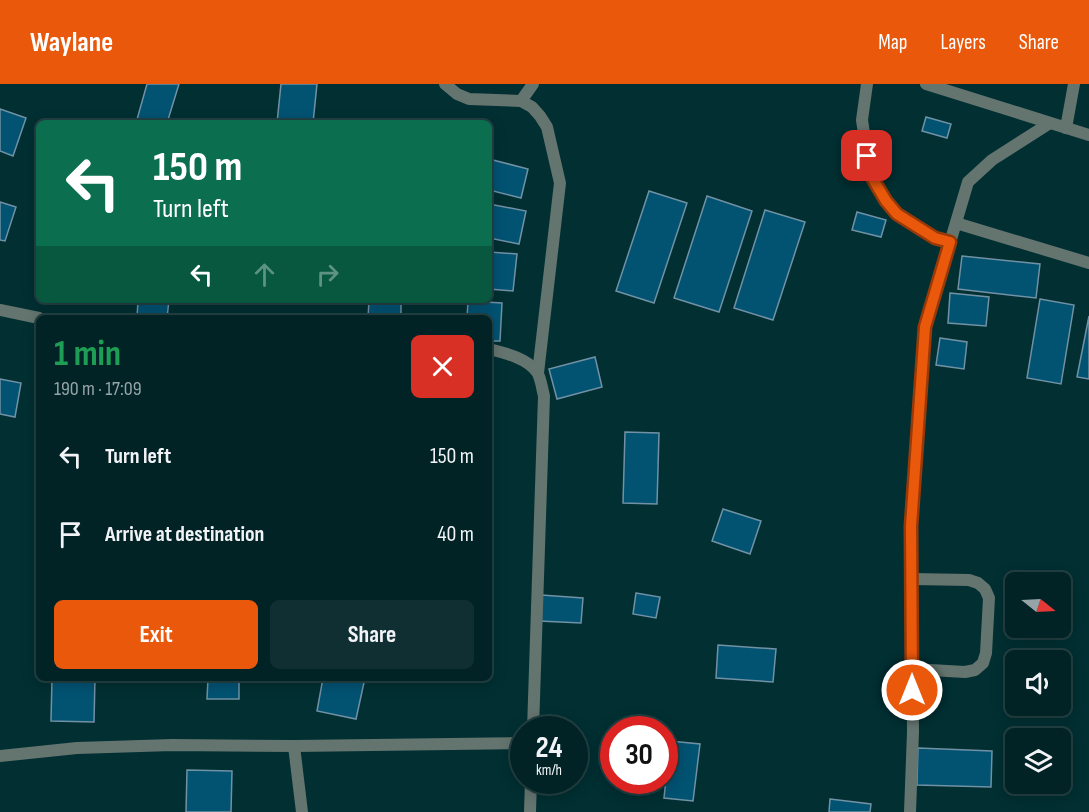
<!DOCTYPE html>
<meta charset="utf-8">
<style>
body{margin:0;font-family:"Sofia Sans Condensed",sans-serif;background:#0f2f32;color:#f1f3f6;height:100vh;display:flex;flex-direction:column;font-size:22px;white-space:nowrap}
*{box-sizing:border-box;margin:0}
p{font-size:20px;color:#96a4a7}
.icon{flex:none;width:33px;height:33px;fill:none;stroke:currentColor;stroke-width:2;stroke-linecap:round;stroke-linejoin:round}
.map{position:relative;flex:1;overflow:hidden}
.sheet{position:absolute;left:36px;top:231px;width:456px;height:366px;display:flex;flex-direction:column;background:#012326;border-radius:9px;box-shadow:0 3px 15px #0003,0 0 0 2px #234043}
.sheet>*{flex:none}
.banner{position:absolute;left:36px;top:36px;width:456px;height:183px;border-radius:9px;box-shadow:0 3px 15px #0003,0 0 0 2px #234043;background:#0b6e4f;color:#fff;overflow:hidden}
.needle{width:39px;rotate:108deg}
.buttons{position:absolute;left:1005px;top:488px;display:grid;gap:12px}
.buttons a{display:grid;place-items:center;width:66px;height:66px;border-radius:9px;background:#012326;box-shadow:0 3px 15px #0003,0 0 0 2px #234043;font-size:30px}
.speed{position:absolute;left:510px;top:632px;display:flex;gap:12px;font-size:30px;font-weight:700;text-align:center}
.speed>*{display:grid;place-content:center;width:78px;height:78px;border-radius:50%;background:#012326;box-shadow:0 3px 15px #0003,0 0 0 2px #234043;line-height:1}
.speed small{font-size:15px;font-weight:400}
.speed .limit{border:9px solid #d22;background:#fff;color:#111}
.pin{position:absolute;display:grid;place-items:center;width:51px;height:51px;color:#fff;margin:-26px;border-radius:12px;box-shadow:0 3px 9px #0006}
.me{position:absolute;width:66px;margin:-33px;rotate:0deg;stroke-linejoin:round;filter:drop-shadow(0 0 4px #0008)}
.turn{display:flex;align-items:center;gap:21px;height:126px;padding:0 18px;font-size:27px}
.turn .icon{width:78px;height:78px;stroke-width:2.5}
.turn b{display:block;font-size:42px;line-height:51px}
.lanes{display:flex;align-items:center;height:57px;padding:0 18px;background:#0003;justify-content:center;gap:30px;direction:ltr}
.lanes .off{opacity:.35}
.round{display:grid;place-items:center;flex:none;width:63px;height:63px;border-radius:9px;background:#0f2f32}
.summary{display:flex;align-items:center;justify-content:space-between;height:102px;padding:0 18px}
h1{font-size:36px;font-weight:700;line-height:45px;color:#1e9e55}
.cta{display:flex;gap:12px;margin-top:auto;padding:12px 18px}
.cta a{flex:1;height:69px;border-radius:9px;background:#ea580c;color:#fff;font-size:24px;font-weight:700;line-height:69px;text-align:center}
.cta a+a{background:#0f2f32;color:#f1f3f6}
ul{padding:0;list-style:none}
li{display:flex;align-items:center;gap:18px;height:78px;padding:0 18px}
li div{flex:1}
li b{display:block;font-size:22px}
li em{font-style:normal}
header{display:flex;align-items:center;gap:36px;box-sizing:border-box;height:84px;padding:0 30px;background:#ea580c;color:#fff}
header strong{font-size:28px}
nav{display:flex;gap:33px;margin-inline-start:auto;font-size:21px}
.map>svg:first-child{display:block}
.building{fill:#025272;stroke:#7191a4;stroke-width:1.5}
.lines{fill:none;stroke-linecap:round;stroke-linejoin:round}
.service{stroke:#64746e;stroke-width:12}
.minor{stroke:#64746e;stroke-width:12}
.route-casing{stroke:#983908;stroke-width:15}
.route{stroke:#ea580c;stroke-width:10}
</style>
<header>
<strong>Waylane</strong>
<nav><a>Map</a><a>Layers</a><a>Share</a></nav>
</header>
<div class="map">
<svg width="1089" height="728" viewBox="0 0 1089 728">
<rect width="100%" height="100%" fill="#012f32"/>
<!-- building -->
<g class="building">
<path d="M147,0H179L167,39H136Z"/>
<path d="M281,0H317L313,39H277Z"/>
<path d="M0,25L26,34L13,72L0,67Z"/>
<path d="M926,33L951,40L947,54L922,47Z"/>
<path d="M489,75L528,85L521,114L489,106Z"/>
<path d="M649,107L687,119L654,219L616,207Z"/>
<path d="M707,112L752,127L719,228L674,214Z"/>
<path d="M0,118L16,123L5,157L0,156Z"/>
<path d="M489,120L526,127L519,160L489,154Z"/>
<path d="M765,126L805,138L773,236L734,224Z"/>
<path d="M857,128L886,136L881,153L852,146Z"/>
<path d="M489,168L517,170L513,207L489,205Z"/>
<path d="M962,172L1040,180L1036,214L958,205Z"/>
<path d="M950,209L989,213L986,242L948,239Z"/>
<path d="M1040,215L1074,221L1061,300L1027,294Z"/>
<path d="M138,216H169L167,234H137Z"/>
<path d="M369,216H401V234H368Z"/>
<path d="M468,217L502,219L500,257H489V234H467Z"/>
<path d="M1089,232V295L1077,293Z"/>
<path d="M940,254L967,258L964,285L936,281Z"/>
<path d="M595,273L602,303L557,315L549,285Z"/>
<path d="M0,295L21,299L15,333L0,330Z"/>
<path d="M625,348L659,349L657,420L623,419Z"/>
<path d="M723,425L761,437L750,470L712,457Z"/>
<path d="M636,509L660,513L656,534L633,530Z"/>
<path d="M541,511L583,514L581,539L539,537Z"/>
<path d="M718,561L776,565L773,598L716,594Z"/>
<path d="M52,594H95L94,638L51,637Z"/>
<path d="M208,594H239V615H207Z"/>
<path d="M323,594H365L356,635L317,627Z"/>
<path d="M670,657L700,660L693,717L664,714Z"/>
<path d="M918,664L992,667L991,703L917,701Z"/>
<path d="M187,686L232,687L231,728H186Z"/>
<path d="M830,715L871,720L870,728H829Z"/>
</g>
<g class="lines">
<!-- service -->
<path class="service" d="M912,495L969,496L978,499L985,505L989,514L986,569L983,579L975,586L965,588L912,585"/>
<!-- minor -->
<g class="minor">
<path d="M445,0L457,10L469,15L521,17L532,23L540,32L547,43L560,99L538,289"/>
<path d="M867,0L862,36L870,90L886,117L897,130L935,154L950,158"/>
<path d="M926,0L1089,51"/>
<path d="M521,17L533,0"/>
<path d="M1066,44L1074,0"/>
<path d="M956,139L1089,179"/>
<path d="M0,226L39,234"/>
<path d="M489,265C505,269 527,274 537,288C541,294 542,305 544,312L533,645"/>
<path d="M294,662L302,728"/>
<path d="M0,672L77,664L172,661L294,662L524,659"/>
<path d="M530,728L531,696"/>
<path d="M910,728L913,648L911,442L925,243L968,98L992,76L1050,39"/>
</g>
</g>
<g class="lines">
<!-- route casing -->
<g class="route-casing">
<path id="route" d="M867,72L870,90L886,117L897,130L935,154L950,158L925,243L911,442L912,606"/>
</g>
<!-- route -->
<use href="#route" class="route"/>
</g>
</svg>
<div class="buttons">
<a><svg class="needle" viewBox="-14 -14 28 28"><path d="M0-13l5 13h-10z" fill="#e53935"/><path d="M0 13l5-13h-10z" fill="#96a4a7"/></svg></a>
<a><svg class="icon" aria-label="sound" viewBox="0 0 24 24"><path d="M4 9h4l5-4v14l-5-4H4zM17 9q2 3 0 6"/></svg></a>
<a><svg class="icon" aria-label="layers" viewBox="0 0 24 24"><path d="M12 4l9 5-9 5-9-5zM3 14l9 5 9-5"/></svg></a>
</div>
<div class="speed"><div>24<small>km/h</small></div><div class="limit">30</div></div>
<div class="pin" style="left:867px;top:72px;background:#d93025"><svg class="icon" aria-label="arrive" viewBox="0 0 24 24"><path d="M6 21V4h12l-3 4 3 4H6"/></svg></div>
<svg class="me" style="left:912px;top:606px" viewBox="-20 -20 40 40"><circle r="17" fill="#ea580c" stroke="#fff" stroke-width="3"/><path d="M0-11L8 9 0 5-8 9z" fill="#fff"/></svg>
<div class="banner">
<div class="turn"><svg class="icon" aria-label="left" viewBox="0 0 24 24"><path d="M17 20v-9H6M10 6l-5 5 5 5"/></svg><div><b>150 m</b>Turn left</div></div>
<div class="lanes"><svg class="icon" aria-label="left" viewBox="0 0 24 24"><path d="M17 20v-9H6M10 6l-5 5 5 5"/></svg><svg class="icon off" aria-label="ahead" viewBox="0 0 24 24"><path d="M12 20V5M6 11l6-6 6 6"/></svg><svg class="icon off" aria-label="right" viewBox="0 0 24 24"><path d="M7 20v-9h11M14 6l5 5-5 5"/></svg></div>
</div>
<section class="sheet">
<div class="summary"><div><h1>1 min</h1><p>190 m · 17:09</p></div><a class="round" style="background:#d93025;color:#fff"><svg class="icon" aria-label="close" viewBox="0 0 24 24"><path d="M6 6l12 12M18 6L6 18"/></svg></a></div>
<ul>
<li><svg class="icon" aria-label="left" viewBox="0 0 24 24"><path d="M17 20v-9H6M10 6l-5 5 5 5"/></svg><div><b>Turn left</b></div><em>150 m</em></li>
<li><svg class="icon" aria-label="arrive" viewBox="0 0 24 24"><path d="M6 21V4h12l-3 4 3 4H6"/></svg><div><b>Arrive at destination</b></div><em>40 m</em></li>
</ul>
<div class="cta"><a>Exit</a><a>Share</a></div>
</section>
</div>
